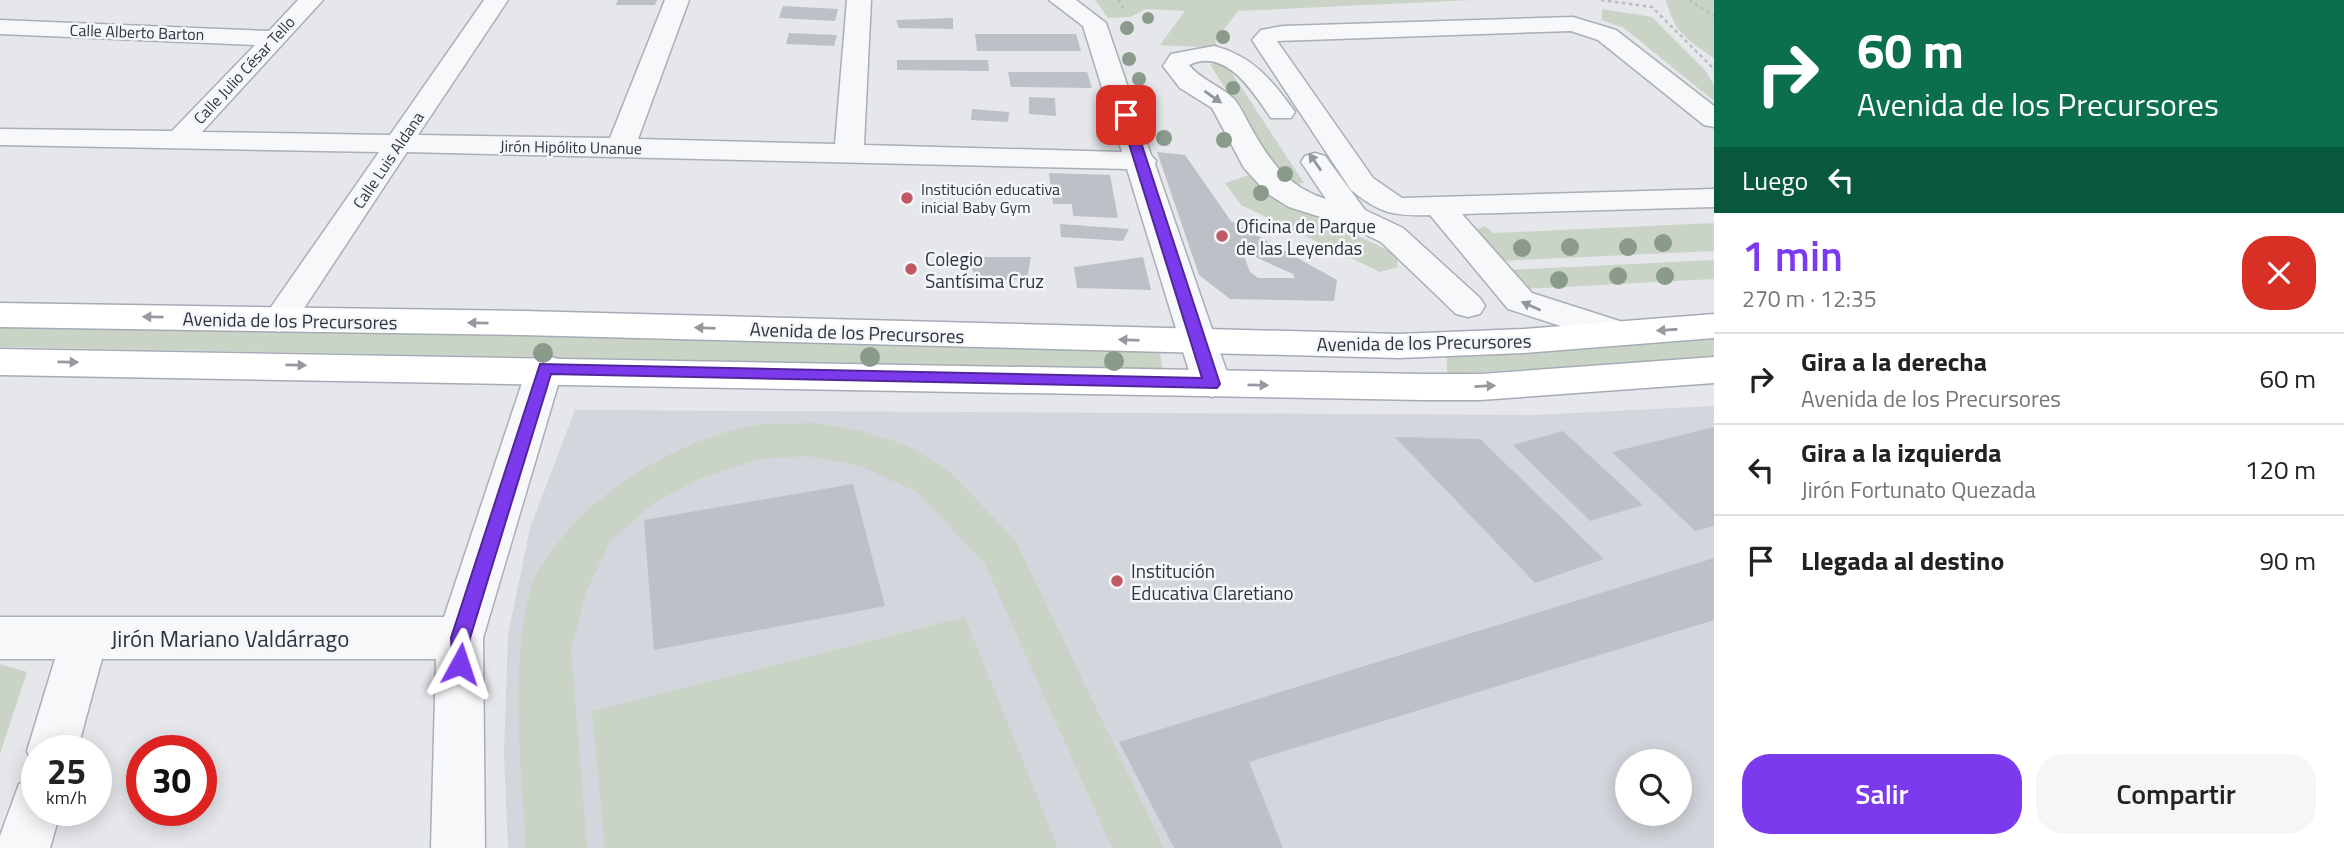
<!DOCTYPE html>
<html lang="es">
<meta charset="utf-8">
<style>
body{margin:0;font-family:"Titillium Web",sans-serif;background:#f6f6f6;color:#222;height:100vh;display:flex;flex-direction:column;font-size:26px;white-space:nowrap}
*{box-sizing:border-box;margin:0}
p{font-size:23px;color:#767676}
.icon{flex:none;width:38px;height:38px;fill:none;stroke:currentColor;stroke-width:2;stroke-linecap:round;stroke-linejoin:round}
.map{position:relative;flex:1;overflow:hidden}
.panel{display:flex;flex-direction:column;background:#fff;width:630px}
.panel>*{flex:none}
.top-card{background:#0b6e4f;color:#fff;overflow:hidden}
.buttons{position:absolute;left:1615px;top:749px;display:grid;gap:14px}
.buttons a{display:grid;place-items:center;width:77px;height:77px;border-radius:50%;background:#fff;box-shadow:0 4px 18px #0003;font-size:35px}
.speed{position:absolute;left:21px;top:735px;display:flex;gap:14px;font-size:35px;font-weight:700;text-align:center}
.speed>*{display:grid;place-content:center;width:91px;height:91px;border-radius:50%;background:#fff;box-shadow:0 4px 18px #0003;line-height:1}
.speed small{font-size:18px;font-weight:400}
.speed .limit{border:10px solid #d22;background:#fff;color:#111}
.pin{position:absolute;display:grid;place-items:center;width:60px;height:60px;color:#fff;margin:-30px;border-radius:14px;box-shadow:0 4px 10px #0006}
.me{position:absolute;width:77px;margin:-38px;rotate:5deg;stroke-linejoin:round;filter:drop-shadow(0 0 5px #0008)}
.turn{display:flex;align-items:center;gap:24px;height:147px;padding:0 28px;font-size:32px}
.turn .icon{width:91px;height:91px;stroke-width:2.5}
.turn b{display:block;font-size:49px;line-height:60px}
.then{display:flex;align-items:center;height:66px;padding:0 28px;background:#0003;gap:14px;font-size:26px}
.round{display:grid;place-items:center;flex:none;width:74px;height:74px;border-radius:28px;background:#f6f6f6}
.overview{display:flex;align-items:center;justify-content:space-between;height:119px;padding:0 28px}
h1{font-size:42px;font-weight:600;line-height:52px;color:#7c3aed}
.action{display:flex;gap:14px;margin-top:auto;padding:14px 28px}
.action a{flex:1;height:80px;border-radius:28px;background:#7c3aed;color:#fff;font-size:28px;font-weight:600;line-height:80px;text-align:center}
.action a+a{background:#f6f6f6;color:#222}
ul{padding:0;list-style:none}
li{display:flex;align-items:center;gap:21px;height:91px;padding:0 28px;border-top:2px solid #e0e0e0}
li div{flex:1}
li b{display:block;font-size:26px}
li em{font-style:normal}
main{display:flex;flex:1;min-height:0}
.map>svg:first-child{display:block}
.built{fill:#d3d6dc;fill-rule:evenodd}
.green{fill:#c9d4c7}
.building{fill:#bcc0c7;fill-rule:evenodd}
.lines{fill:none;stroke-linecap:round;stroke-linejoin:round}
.minor-casing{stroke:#aaaeb5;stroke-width:3}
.major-casing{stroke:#a5abb5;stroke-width:3}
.path{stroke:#bbbdc2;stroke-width:2.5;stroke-dasharray:3.5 3.5;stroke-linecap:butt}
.minor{fill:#f7f8f9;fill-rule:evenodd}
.major{fill:#fff;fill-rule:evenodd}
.tree{fill:#8b9b8b}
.oneway{fill:#92969e}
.oneway2{fill:#969aa0}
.route{fill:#7c3aed;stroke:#51269a;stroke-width:2}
.poi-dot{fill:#c05962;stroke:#f4f6f8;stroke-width:2.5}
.labels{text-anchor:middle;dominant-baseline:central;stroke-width:5;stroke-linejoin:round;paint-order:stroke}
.far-street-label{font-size:16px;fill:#2e3442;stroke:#f4f6f8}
.far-poi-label{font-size:16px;fill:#2e3442;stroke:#f4f6f8;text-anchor:start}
.poi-label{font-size:19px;fill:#2e3442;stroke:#f4f6f8;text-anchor:start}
.street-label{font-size:19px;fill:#2e3442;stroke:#f4f6f8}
.near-street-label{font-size:23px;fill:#2e3442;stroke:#f4f6f8}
</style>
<main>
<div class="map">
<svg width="1714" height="848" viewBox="0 0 1714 848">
<rect width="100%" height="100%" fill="#e5e7eb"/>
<!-- built -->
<path class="built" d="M1714,406V848H508L504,753L508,635L530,528L575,410L1534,415ZM1628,761H1680V814H1628Z"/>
<!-- green -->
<g class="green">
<path d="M1095,0H1473L1238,11L1215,41L1219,48L1160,45L1185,11L1146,9L1130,17L1108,18Z"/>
<path d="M1666,0H1714V58C1688,41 1674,32 1666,0Z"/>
<path d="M1602,9L1652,17L1705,70L1714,85V101L1624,28L1602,20Z"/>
<path d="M1210,64H1226L1304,183L1284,184Z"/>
<path d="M1252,174L1269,193L1396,254L1398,267L1380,272L1241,205L1225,183Z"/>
<path d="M1714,223V251L1498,261L1476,235L1478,229L1485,226L1494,233Z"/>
<path d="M1714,260V279L1522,289L1506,270Z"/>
<path d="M0,326L1159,343L1162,369L0,347Z"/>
<path d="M1714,329V358L1447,374V352Z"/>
<path d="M815,423L866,432L908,446L949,471L1015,540L1164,848H1112L985,564L917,492L860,466L808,456L759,459L699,479L652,504L610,542L586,592L571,650L587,848H526C521,763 509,671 531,588C533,578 541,568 546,560C585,495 677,440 751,426C771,422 794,424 815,423Z"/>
<path d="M965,617L1058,848H605L592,711Z"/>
<path d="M0,664L27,672L0,754Z"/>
</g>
<!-- building -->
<g class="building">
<path d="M618,0H657L655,5H616Z"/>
<path d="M783,6L838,9L835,21L779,18Z"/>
<path d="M953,18V29L899,28L896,20Z"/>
<path d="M789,33L837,35L834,46L786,44Z"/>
<path d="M975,34H1076L1081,51H977Z"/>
<path d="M897,60H988L989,71L897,70Z"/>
<path d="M1008,72H1087L1092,88L1011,87Z"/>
<path d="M1029,97L1055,98L1056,116L1029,114Z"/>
<path d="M972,109L1009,112L1008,122L971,120Z"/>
<path d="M1157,152L1185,155L1231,221L1337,280L1334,301L1230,299L1199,275ZM1242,251L1293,274L1295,278H1258L1250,272Z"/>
<path d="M1049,173L1110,175L1118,218L1073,216L1072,204H1053Z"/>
<path d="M1060,224L1129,229L1123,241L1061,237Z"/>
<path d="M970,257H1031L1027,279L975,281Z"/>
<path d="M1143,257L1151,290L1077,288L1074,267Z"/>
<path d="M1714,427V526L1695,531L1612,452Z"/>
<path d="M1563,431L1643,505L1590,521L1513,445Z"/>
<path d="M1395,437L1480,439L1604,559L1535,583Z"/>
<path d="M853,484L885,606L654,650L644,520Z"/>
<path d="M1714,558V620L1249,762L1283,848H1174L1119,742Z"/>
</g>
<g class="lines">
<!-- minor casing -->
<g class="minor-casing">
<g id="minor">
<path d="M298,0H323L202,132L390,135L484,0H508L418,135L610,138L665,0H689L638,139L835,144L847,0H871L864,145L1122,152L1083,26L1049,0H1076L1106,23L1151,155L1156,161L1155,164L1231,384L1225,393L1212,397L1199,393L1193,384L1127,169L407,152L291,328L279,332L267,328L262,320L379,152L0,145V129L172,131L255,45L0,34V20L269,31Z"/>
<path d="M1573,17L1616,30L1714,106V127L1704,125L1598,40L1571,31L1277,41L1373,178L1402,198L1714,189V207L1462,214L1532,293L1632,325L1638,333L1632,341L1620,345L1508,309L1430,215C1393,216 1381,214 1351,190L1252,40L1261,30L1283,26Z"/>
<path d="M1214,46C1253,56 1272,80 1295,112L1291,118H1271C1253,92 1226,47 1189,65C1201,80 1219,85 1233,98C1240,105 1245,117 1250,126C1269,160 1287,187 1326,199L1301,162L1305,156L1315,153L1325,156L1365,210L1403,228L1480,298L1485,306L1480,314L1468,317L1456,314L1381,242L1343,224L1289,207L1268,194L1244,168L1212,108L1180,88L1163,66L1171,54Z"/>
<path d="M545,355L558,359L563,368L483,638L485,848H431L436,659H102L77,751H37V769L34,768L27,751L55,659H0V617H444L527,368L532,359Z"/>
<path d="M37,776V810H61L50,848H0V836L19,784Z"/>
</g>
</g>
<!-- major casing -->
<g class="major-casing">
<g id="major">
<path d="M0,303L523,311L1399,334L1523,329L1714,314V338L1523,353L1399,358L523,335L0,327Z"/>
<path d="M0,349L1423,374H1480L1714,357V383L1480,400H1423L0,375Z"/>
</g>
</g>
<!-- path -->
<g class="path">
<path d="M1118,0L1123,7L1119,10"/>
<path d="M1601,0L1652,7L1714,69"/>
<path d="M1689,0L1714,16"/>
</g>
<!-- minor -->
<use href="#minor" class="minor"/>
<!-- major -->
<use href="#major" class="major"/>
</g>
<!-- trees -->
<g class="tree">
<circle cx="1148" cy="18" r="6"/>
<circle cx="1127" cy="28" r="7"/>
<circle cx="1223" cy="37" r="7"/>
<circle cx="1129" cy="59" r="7"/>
<circle cx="1139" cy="79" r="7"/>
<circle cx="1233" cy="88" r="7"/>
<circle cx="1149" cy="106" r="7"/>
<circle cx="1164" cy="138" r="8"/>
<circle cx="1224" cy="140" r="8"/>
<circle cx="1285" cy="174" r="8"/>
<circle cx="1261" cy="193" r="8"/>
<circle cx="1663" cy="243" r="9"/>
<circle cx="1570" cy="247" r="9"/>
<circle cx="1628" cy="247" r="9"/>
<circle cx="1522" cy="248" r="9"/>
<circle cx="1618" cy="276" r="9"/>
<circle cx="1665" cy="276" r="9"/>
<circle cx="1559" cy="280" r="9"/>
<circle cx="543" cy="353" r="10"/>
<circle cx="870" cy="357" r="10"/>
<circle cx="1114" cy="361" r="10"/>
</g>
<!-- one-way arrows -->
<defs><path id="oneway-solid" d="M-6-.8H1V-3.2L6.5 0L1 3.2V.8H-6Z" transform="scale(1.75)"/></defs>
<g class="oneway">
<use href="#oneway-solid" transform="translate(1213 97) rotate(35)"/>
<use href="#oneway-solid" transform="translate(1315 162) rotate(-125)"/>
<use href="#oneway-solid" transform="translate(1531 306) rotate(-156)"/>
</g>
<g class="oneway2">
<use href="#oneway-solid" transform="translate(153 317) rotate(-179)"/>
<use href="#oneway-solid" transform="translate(478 323) rotate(-179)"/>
<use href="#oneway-solid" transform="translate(705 328) rotate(-178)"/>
<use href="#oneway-solid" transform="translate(1667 330) rotate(176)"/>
<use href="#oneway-solid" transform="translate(1129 340) rotate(-178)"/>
<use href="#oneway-solid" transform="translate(68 362) rotate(1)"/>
<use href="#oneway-solid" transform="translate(296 365) rotate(1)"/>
<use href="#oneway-solid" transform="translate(1258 385) rotate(1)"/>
<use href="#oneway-solid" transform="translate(1485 386) rotate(-3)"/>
</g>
<!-- route -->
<path class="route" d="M1126,112L1132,115L1220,384L1217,388L551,374L470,638L467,670L460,673L453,670L451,638L540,364L1202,378L1120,115Z"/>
<!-- markers -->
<g class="poi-dot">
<circle cx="907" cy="198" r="7"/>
<circle cx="1222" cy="236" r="7"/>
<circle cx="911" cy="269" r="7"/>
<circle cx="1117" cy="581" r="7"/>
</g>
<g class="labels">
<!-- far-street labels -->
<g class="far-street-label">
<text transform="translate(137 32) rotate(2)">Calle Alberto Barton</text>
<text transform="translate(244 70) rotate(-47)">Calle Julio César Tello</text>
<text transform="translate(571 147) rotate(1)">Jirón Hipólito Unanue</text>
<text transform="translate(388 160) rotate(-56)">Calle Luis Aldana</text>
</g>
<!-- far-poi labels -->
<g class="far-poi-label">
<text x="921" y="189">Institución educativa<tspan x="921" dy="18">inicial Baby Gym</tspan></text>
</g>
<!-- poi labels -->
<g class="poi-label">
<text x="1236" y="225">Oficina de Parque<tspan x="1236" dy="22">de las Leyendas</tspan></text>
<text x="925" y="258">Colegio<tspan x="925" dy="22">Santísima Cruz</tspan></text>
<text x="1131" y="570">Institución<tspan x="1131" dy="22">Educativa Claretiano</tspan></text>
</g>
<!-- street labels -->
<g class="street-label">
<text transform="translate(290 320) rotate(1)">Avenida de los Precursores</text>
<text transform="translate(857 332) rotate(2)">Avenida de los Precursores</text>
<text transform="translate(1424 342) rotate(-1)">Avenida de los Precursores</text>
</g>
<!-- near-street labels -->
<g class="near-street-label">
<text x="230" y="638">Jirón Mariano Valdárrago</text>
</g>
</g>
</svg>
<div class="buttons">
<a><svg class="icon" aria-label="search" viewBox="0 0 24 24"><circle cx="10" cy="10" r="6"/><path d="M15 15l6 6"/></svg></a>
</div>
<div class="speed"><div>25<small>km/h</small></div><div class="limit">30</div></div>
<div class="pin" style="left:1126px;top:115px;background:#d93025"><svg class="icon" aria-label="arrive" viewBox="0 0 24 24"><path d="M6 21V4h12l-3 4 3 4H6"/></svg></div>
<svg class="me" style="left:460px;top:664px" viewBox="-20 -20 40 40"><path d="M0-17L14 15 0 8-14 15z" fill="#7c3aed" stroke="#fff" stroke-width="4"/></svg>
</div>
<section class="panel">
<div class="top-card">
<div class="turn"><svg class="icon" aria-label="right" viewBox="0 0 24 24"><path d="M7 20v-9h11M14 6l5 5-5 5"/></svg><div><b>60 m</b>Avenida de los Precursores</div></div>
<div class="then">Luego<svg class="icon" aria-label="left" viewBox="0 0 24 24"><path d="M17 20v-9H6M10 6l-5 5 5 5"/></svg></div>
</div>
<div class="overview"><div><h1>1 min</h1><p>270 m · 12:35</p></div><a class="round" style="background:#d93025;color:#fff"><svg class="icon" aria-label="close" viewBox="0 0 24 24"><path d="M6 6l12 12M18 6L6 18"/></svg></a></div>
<ul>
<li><svg class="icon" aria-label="right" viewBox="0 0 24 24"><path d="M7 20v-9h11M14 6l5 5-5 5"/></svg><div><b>Gira a la derecha</b><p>Avenida de los Precursores</p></div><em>60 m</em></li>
<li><svg class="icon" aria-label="left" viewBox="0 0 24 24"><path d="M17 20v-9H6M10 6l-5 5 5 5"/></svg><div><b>Gira a la izquierda</b><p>Jirón Fortunato Quezada</p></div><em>120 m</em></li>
<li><svg class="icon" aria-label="arrive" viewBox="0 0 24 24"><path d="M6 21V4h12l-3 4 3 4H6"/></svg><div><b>Llegada al destino</b></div><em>90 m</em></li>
</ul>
<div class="action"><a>Salir</a><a>Compartir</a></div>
</section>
</main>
